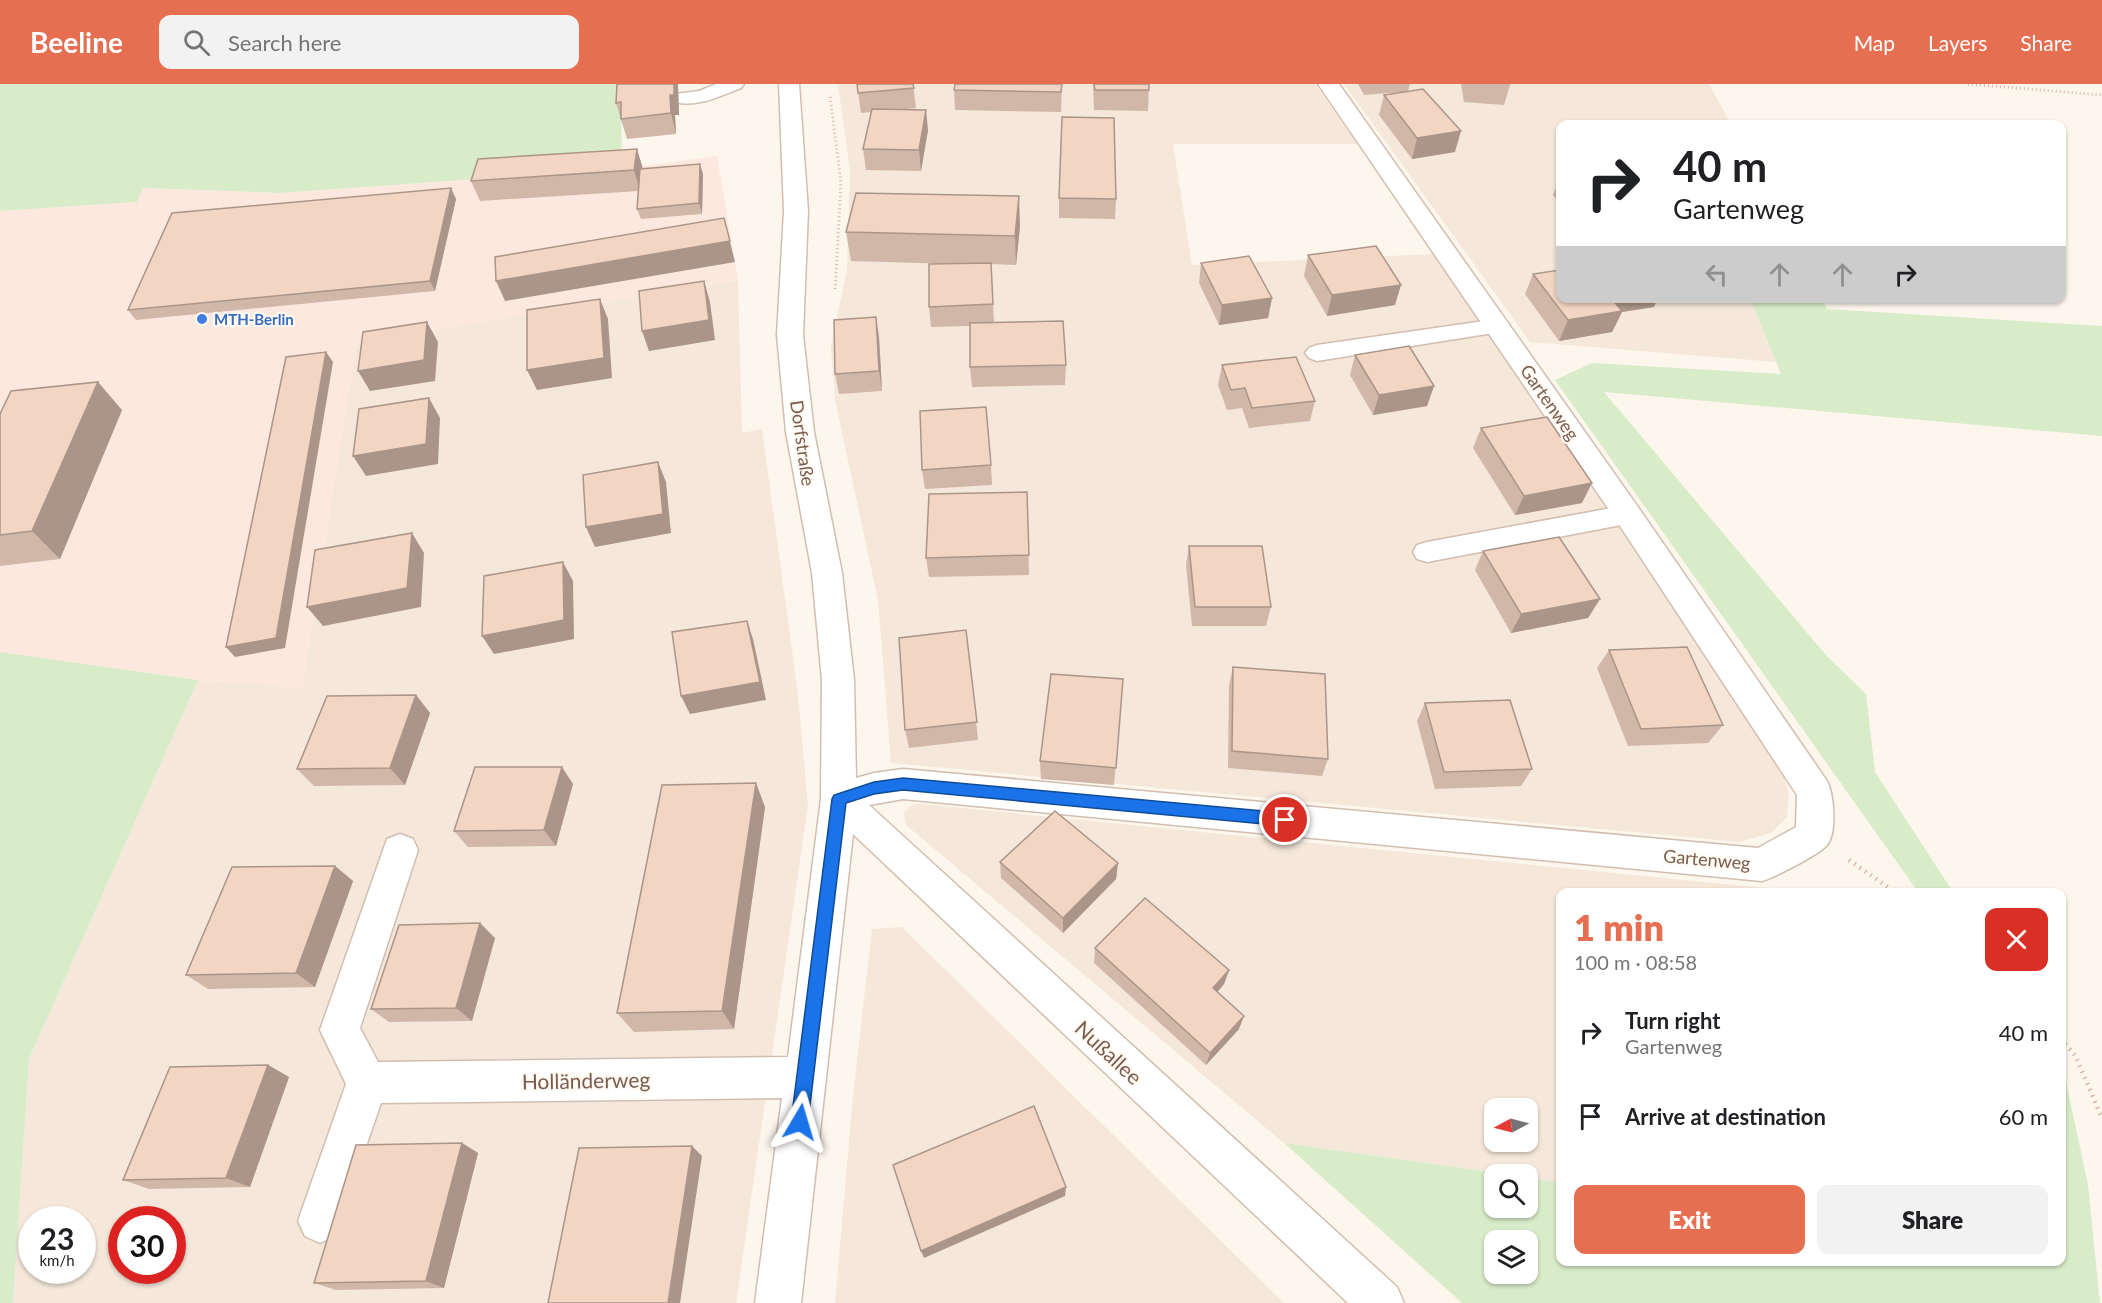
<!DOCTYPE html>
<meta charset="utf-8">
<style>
body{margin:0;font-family:Lato,sans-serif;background:#f2f2f2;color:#202124;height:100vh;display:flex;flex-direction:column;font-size:22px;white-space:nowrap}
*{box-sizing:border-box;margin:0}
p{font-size:20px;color:#757577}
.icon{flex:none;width:33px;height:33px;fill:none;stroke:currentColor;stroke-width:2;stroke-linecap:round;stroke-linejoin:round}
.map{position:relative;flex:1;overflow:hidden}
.details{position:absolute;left:1556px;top:804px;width:510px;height:378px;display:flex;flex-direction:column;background:#fff;border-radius:12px;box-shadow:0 2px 4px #0004}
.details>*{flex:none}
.guide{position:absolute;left:1556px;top:36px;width:510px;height:183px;border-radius:12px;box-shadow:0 2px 4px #0004;background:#fff;color:#202124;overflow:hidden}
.needle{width:39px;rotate:263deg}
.buttons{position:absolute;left:1484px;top:1014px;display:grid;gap:12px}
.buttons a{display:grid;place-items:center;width:54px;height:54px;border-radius:12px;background:#fff;box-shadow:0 2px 4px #0004;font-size:30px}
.speed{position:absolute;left:18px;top:1122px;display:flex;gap:12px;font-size:30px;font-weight:700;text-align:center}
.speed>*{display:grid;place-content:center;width:78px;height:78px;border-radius:50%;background:#fff;box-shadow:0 2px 4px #0004;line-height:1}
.speed small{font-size:15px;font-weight:400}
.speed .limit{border:9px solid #d22;background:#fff;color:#111}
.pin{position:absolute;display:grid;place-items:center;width:51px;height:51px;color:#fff;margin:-26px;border:3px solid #fff;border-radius:50%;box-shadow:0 2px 6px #0007}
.me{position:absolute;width:66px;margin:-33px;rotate:7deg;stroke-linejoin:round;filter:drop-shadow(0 0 4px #0008)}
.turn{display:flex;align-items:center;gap:21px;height:126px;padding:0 18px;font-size:27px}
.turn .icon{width:78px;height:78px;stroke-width:2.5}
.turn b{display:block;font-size:42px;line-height:51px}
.lanes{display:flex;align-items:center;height:57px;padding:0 18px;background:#0003;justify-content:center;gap:30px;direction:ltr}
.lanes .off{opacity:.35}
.round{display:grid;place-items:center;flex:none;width:63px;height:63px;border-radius:12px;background:#f2f2f2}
.head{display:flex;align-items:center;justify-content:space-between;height:102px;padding:0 18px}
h1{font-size:36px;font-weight:800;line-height:45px;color:#e76f51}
.button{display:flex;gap:12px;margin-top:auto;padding:12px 18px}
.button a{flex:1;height:69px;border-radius:12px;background:#e76f51;color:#fff;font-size:24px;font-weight:800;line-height:69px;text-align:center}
.button a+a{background:#f2f2f2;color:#202124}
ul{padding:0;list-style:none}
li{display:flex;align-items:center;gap:18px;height:84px;padding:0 18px}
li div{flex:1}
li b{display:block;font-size:22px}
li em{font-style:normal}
header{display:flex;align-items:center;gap:36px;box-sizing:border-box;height:84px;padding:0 30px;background:#e76f51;color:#fff}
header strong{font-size:28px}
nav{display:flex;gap:33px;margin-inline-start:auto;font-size:21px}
.search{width:420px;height:54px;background:#f2f2f2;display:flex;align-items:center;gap:15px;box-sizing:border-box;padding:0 21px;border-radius:12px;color:#757577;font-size:22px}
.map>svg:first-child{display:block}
.residential{fill:#f5e8da;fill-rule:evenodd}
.commercial{fill:#fde8e0}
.green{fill:#d8ecc9;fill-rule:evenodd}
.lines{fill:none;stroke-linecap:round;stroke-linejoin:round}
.service-casing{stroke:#d1beb0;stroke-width:3}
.minor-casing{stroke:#d1beb0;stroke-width:3}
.path-far1{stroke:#d9b8a5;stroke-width:3;stroke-dasharray:1 3;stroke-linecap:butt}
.path{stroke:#d9b8a5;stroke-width:4.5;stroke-dasharray:1.5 5;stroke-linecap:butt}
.service{fill:#fff;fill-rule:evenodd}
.minor{fill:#fff;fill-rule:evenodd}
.wall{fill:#d1b7a8}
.shaded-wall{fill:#aa9588}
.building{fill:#f3d5c3;stroke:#aa9588;stroke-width:1.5}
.route{fill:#1a73e8;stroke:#114b97;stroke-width:1.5}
.shop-dot{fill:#3f7fe0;stroke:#fffaf3;stroke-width:2}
.labels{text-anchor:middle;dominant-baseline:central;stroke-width:4.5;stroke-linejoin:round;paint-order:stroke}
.far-shop-label{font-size:15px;font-weight:bold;fill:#366cbe;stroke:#fffaf3;text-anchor:start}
.street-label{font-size:18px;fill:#7a5c4d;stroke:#fffaf3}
.near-street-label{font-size:21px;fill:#7a5c4d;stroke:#fffaf3}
</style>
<header>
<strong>Beeline</strong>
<div class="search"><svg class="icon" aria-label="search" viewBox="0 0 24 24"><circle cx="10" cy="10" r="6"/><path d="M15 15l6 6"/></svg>Search here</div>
<nav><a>Map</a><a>Layers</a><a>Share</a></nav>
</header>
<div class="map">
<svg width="2102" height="1219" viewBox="0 0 2102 1219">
<rect width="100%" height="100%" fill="#fdf6ec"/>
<!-- residential -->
<g class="residential">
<path d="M838,0H1315L1357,60H1173L1192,181L1433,170L1769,663L1783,689L1789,710L1787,733L1771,749L1740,758L891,679L878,516L835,316L831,262L847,186L850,87Z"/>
<path d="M1344,0H1709L1731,40H1560V214L1750,215L1776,278L1530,258Z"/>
<path d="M738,196L742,349L762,345L798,610L808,722L736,1219H13L29,975L198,596L302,604L356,259ZM32,1136H82V1186H32ZM122,1136H172V1186H122Z"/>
<path d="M915,720H922L1804,808H1560V1098L1527,1094V1090H1505L1284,1059L906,741L904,729L909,723ZM1494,1024H1527V1058H1494Z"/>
<path d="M902,843L1284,1219H835L853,1012L872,845Z"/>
</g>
<!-- commercial -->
<path class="commercial" d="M717,72L738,196L357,259L302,604L198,596L0,568V127L136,118L143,104L280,109L622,85Z"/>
<!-- green -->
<g class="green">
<path d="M0,0H621L622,85L280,109L143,104L137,118L0,127Z"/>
<path d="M1750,215H1821L1827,225L2102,242V352L1604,308L1825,570L1866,610L1875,688L1953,808H1918L1555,296L1592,279L1781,290Z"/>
<path d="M0,568L198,596L29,975L13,1219H0Z"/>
<path d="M2061,974L2088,1101L2100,1219H1462L1284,1059L1505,1090H1494V1124H1527V1094L1560,1098V1178H2061ZM1494,1156H1527V1190H1494Z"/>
</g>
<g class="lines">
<!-- service casing -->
<g class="service-casing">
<g id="service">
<path d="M716,0H744L741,4C720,12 697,24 675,18L672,14L675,10L699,7Z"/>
<path d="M1498,235L1506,237L1510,242L1506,247L1317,277L1309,274L1305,269L1309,264L1317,261Z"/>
<path d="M1628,421L1637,424L1641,431L1637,438L1427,478L1417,475L1413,468L1417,461L1427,458Z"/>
</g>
</g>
<!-- minor casing -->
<g class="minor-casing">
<path id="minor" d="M779,0H799L808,127L803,251L814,348L842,489L854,596L856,694L874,689L903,685L1758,764L1796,743L1797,711L1618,439L1318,0H1339L1638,423L1827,697C1834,710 1837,749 1827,761C1820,770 1775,793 1762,797L903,715L869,721L1397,1203L1404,1219H1348L853,750L801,1219H755L782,1014L381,1019L335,1152L320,1159L305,1152L298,1137L346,1000L320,946L387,755L400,750L413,755L418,766L360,944L378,978L788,973L821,715L822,596L812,489L786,348L777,251L784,127Z"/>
</g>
<!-- path-far1 -->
<g class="path-far1">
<path d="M1968,0L2102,11"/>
<path d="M830,13L841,98L835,208"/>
</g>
<!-- path -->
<g class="path">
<path d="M1849,776L1895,808"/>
<path d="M2061,955L2075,971L2102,1034"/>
</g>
<!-- service -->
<use href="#service" class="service"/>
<!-- minor -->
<use href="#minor" class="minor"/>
</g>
<!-- wall -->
<g class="wall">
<path d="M617,0H678L679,31H675L676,50L627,55L616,19Z"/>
<path d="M857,0H913L916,24L898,26L928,46L921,87L866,86L863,65L871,28L861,29Z"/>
<path d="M1062,0L1061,28L955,26L954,6Z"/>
<path d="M1093,0H1149L1148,27L1094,26Z"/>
<path d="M1358,0H1410L1408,7L1455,68L1412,75L1379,31L1384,11L1401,8L1364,11Z"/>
<path d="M1461,0H1510V1L1504,21L1464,18Z"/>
<path d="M643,85L703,90L702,130L641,135L637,125L639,107L480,117L471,97Z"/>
<path d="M1560,94V120L1553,111Z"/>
<path d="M1059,114L1116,115L1115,135L1059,134Z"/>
<path d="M456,115L435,207L136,236L128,226Z"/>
<path d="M1020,142L1016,181L991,180L994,239L1066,281L1065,301L972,303L970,283V242L931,243L929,223L953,180L851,177L846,148Z"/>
<path d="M1308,171L1395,221L1327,232L1304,192Z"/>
<path d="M1201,179L1272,214L1268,234L1219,241L1199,199Z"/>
<path d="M1533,190L1654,223L1622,228L1612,248L1559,257L1525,210Z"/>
<path d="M879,253L882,307L839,310L835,290Z"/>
<path d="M1355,271L1434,302L1427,322L1373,331L1350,291Z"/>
<path d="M1222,281L1315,317L1310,337L1249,344L1242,324L1227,326L1218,301Z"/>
<path d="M122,326L60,475L0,482V330Z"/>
<path d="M1481,344L1582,419L1515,431L1473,364Z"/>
<path d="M991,381L992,401L925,405L922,386Z"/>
<path d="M1027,408L1029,491L929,493L926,474Z"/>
<path d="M1189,462L1271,523L1266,542H1192L1186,481Z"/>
<path d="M1483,467L1600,515L1588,534L1511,549L1475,486Z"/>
<path d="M966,546L978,656L909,664L905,646Z"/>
<path d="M1609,566L1723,641L1708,659L1628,662L1597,584Z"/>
<path d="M1233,583L1328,675L1322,692L1228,684L1229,601Z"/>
<path d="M1123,595L1114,701L1041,695L1040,677Z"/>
<path d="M416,611L430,629L405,701L314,702L297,685Z"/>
<path d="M1425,619L1532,685L1521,702L1435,705L1417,637Z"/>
<path d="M573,700L556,762L468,763L454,747Z"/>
<path d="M765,723L734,945L634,948L617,929Z"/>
<path d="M1000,778L1118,779L1116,795L1063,849L1001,794Z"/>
<path d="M335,782L353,797L315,903L208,905L186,891Z"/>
<path d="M495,854L472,937L389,938L371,925Z"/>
<path d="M1095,864L1229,886L1224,900L1217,908L1239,945L1206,981L1094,879Z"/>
<path d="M268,981L289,993L250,1103L149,1105L123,1096Z"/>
<path d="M462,1059L478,1069L444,1204L336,1206L314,1199Z"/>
</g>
<!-- shaded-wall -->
<g class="shaded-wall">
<path d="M673,0H678V1L679,31H675L676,50L671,29L670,11Z"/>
<path d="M926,26L928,46L921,87L919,66Z"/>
<path d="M1461,47L1455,68L1412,75L1417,54Z"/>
<path d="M637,65L643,85L640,107L634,86Z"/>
<path d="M700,80L703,90L702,130L699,119Z"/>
<path d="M451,104L456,115L435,207L430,197Z"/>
<path d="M1019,112L1020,142L1016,181L1015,152Z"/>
<path d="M724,134L735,178L505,217L496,197Z"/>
<path d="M704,197L710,218L715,256L649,267L642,247Z"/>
<path d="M1401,201L1395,221L1327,232L1332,211Z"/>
<path d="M1272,214L1268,234L1219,241L1222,221Z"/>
<path d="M1607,214H1658L1654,223L1622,228L1612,248L1559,257L1568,236Z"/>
<path d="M600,215L608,235L612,294L537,306L527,286Z"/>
<path d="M876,233L879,253L882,307L879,287Z"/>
<path d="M427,238L438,258L435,297L370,307L358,287Z"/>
<path d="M326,268L333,278L285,564L235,573L226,563Z"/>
<path d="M98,298L122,326L60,475L32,447Z"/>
<path d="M1434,302L1427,322L1373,331L1379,311Z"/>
<path d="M429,314L440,334L438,380L366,392L353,372Z"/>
<path d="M658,378L666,398L671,449L595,463L586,443Z"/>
<path d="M1592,399L1582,419L1515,431L1524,412Z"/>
<path d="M412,449L424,469L421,523L323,542L307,523Z"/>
<path d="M563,478L573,497L574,555L494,570L482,552Z"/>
<path d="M1600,515L1588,534L1511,549L1521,530Z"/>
<path d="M747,537L753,555L766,616L690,630L681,612Z"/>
<path d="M416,611L430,629L405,701L390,684Z"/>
<path d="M562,683L573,700L556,762L544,746Z"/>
<path d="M756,699L765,723L734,945L722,927Z"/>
<path d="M1118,779L1116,795L1063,849V834Z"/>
<path d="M335,782L353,797L315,903L296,889Z"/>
<path d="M480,839L495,854L472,937L456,924Z"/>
<path d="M1229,886L1224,900L1209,918L1213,904Z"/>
<path d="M1244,932L1239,945L1206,981L1210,969Z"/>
<path d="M268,981L289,993L250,1103L226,1094Z"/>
<path d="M462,1059L478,1069L444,1204L426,1197Z"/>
<path d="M692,1062L702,1072L680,1219H668Z"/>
<path d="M1066,1103L1065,1112L924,1174L921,1167Z"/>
</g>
<!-- building -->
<g class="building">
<path d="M617,0H674V11H670L671,29L621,35V18L616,19Z"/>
<path d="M857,0H913L914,4L858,9Z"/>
<path d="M955,0H1062L1061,8L954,6Z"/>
<path d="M1094,0H1149V6H1095Z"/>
<path d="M1423,5L1461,47L1417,54L1384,11Z"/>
<path d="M872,25L926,26L919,66L863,65Z"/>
<path d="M1062,33L1114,34L1116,115L1059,114Z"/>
<path d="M637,65L634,86L471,97L478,75Z"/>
<path d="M700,80L699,119L637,125L640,85Z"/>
<path d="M451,104L430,197L128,226L172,129Z"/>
<path d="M856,109L1019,112L1015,152L846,148Z"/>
<path d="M724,134L730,157L496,197L495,173Z"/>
<path d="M1376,162L1401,201L1332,211L1308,171Z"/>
<path d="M1249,172L1272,214L1222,221L1201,179Z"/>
<path d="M991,179L993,220L929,223V180Z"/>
<path d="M1560,186V214H1611L1622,227L1568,236L1533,190Z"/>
<path d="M704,197L709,236L642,247L639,207Z"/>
<path d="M600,215L604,274L527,286V226Z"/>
<path d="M876,233L879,287L835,290L834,236Z"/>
<path d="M1063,237L1066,281L970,283V239Z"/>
<path d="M427,238L424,276L358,287L363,248Z"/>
<path d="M1409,262L1434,302L1379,311L1355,271Z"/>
<path d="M326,268L276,554L226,563L286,273Z"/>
<path d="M1296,273L1315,317L1252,324L1245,304L1231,306L1222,281Z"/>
<path d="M98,298L32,447L0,451V330L11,307Z"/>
<path d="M429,314L426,360L353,372L359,325Z"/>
<path d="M986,323L991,381L922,386L920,327Z"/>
<path d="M1547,333L1592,399L1524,412L1481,344Z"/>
<path d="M658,378L663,430L586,443L583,391Z"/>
<path d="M1027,408L1029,471L926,474L929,410Z"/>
<path d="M412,449L407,504L307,523L315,466Z"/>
<path d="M1559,453L1600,515L1521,530L1483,467Z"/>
<path d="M1189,462H1262L1271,523H1195Z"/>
<path d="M563,478L564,536L482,552L484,492Z"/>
<path d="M747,537L760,598L681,612L672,548Z"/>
<path d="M966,546L977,638L905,646L899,554Z"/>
<path d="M1687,563L1723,641L1641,645L1609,566Z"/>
<path d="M1233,583L1325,590L1328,675L1232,667Z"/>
<path d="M1051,590L1123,595L1116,684L1040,677Z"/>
<path d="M416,611L390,684L297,685L327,612Z"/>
<path d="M1510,616L1532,685L1444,688L1425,619Z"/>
<path d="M475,683H562L544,746L454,747Z"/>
<path d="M756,699L722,927L617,929L662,701Z"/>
<path d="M1055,727L1118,779L1063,834L1000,778Z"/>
<path d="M335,782L296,889L186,891L232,783Z"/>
<path d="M1145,814L1229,886L1213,904L1244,932L1210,969L1095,864Z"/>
<path d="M480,839L456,924L371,925L399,841Z"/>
<path d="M268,981L226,1094L123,1096L170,983Z"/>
<path d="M1034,1022L1066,1103L921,1167L893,1081Z"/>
<path d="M462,1059L426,1197L314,1199L356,1061Z"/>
<path d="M692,1062L668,1219H548L579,1064Z"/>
</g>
<!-- route -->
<path class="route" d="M903,694L1285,729L1290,731L1292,736L1290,740L1285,742L903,706L874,710L846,719L808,1038L806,1044L800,1047L794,1044L791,1038L832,715L834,711L874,698Z"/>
<!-- markers -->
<circle class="shop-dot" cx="202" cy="235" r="6"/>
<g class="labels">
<!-- far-shop labels -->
<g class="far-shop-label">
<text x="214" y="235">MTH-Berlin</text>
</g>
<!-- street labels -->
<g class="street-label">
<text transform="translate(1550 318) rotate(55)">Gartenweg</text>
<text transform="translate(803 359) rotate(82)">Dorfstraße</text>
<text transform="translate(1707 775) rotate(5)">Gartenweg</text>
</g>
<!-- near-street labels -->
<g class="near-street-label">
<text transform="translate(1109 968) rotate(43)">Nußallee</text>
<text transform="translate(586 996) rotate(-1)">Holländerweg</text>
</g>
</g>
</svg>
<div class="buttons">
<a><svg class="needle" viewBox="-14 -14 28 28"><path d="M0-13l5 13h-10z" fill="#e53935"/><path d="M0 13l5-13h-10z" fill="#757577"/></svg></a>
<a><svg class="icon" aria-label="search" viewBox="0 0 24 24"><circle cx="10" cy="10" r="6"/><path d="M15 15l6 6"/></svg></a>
<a><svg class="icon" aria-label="layers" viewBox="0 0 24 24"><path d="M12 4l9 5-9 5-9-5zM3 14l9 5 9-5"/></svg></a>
</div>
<div class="speed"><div>23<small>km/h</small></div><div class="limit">30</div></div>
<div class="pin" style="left:1285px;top:736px;background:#d93025"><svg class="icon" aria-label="arrive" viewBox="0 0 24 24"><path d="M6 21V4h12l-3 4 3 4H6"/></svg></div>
<svg class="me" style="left:800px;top:1038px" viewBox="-20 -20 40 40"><path d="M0-17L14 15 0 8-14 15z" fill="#1a73e8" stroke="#fff" stroke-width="4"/></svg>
<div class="guide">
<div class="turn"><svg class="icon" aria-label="right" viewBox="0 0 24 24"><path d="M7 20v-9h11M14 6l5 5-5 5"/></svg><div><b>40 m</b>Gartenweg</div></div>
<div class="lanes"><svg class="icon off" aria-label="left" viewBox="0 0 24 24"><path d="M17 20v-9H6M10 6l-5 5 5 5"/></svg><svg class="icon off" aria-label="ahead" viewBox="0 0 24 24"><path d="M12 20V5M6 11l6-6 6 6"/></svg><svg class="icon off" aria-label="ahead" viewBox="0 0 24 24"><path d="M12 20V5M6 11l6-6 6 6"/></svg><svg class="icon" aria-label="right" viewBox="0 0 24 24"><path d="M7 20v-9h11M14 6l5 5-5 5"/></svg></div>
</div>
<section class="details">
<div class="head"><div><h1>1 min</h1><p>100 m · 08:58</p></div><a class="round" style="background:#d93025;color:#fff"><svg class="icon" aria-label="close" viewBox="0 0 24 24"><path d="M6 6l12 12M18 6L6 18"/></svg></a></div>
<ul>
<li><svg class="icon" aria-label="right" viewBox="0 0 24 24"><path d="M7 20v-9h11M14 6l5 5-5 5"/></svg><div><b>Turn right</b><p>Gartenweg</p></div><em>40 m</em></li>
<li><svg class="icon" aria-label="arrive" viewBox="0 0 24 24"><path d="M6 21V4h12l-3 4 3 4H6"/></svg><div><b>Arrive at destination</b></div><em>60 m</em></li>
</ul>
<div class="button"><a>Exit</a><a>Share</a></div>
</section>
</div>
